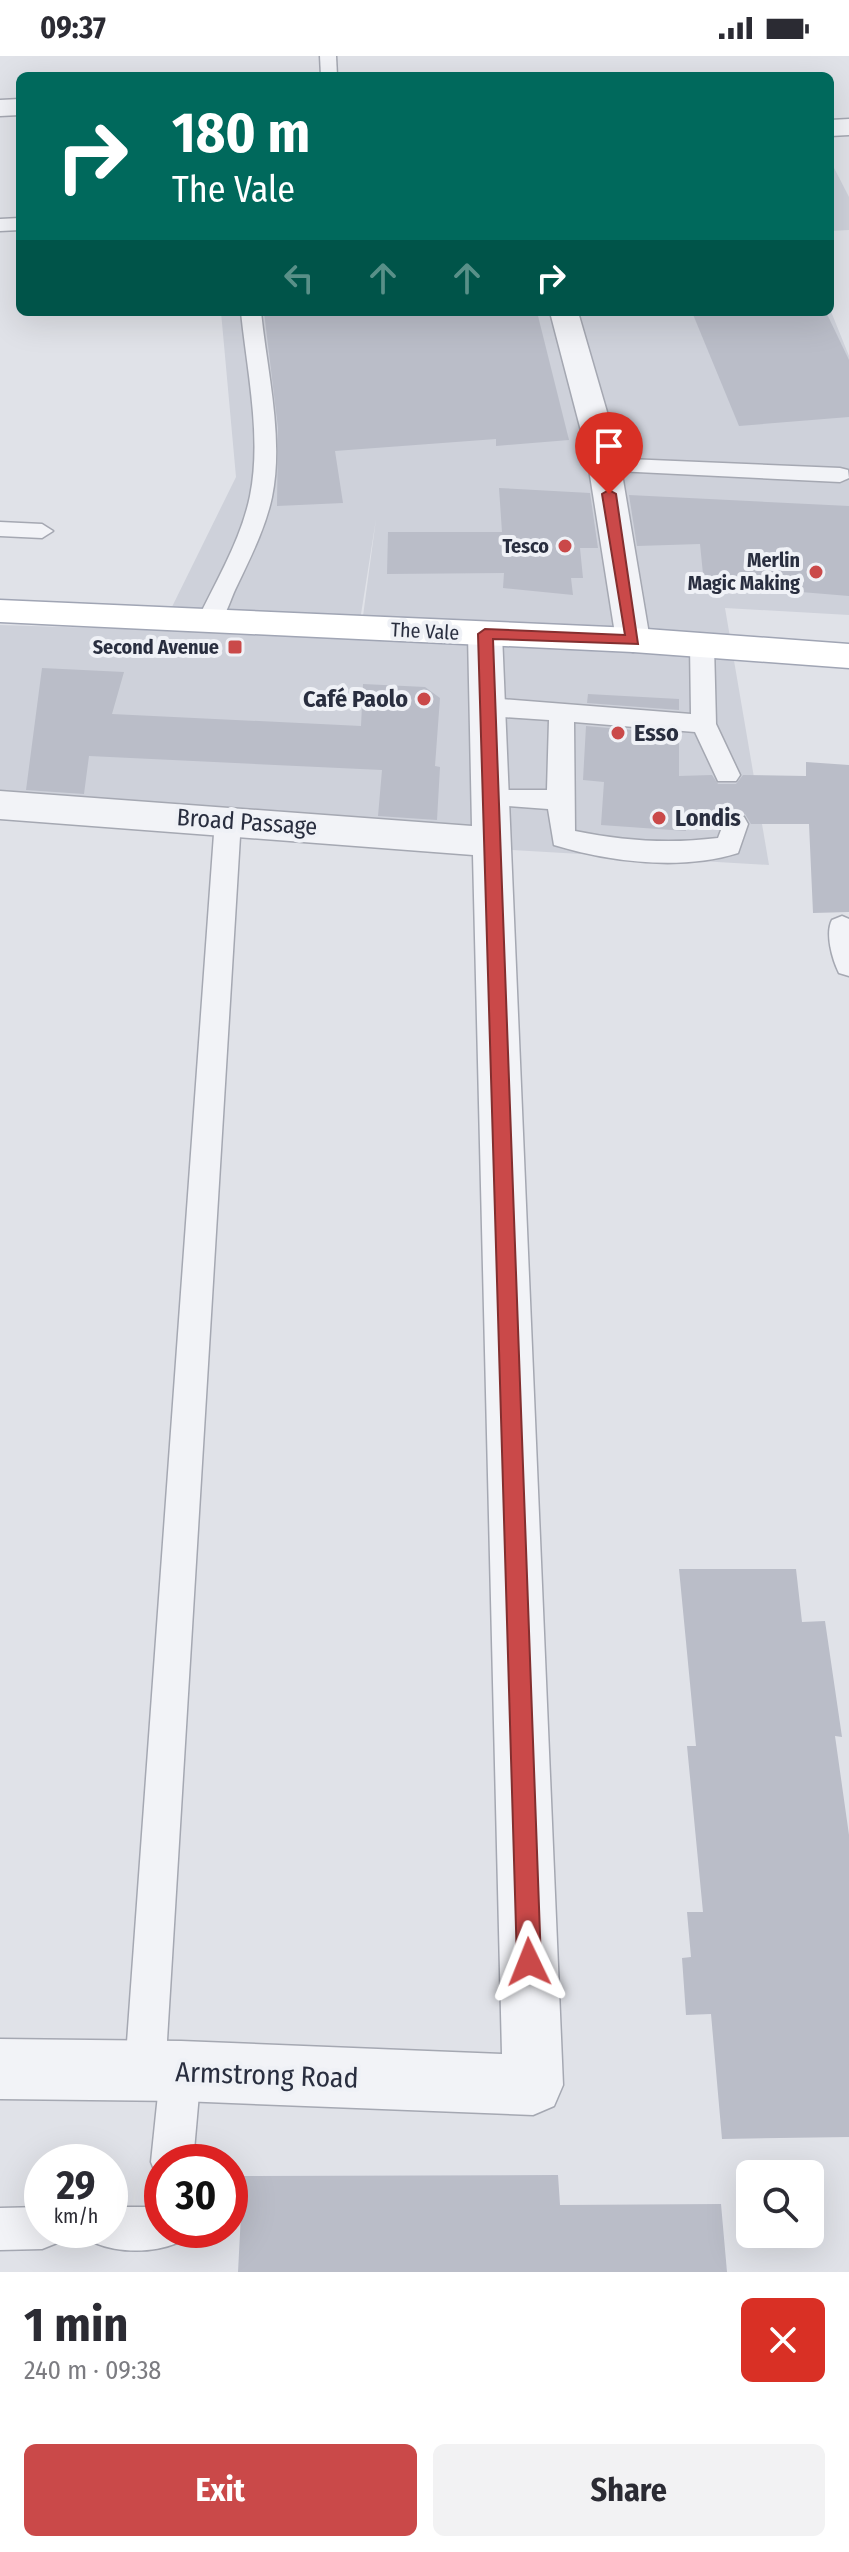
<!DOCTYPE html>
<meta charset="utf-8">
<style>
body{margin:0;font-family:"Fira Sans Condensed",sans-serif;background:#f2f2f3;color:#2b2b33;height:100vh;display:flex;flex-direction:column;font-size:30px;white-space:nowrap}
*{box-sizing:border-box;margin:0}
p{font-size:26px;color:#7c7c81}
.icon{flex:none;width:44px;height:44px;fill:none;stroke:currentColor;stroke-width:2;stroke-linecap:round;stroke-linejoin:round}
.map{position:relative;height:2216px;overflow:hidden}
.side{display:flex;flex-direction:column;background:#fff;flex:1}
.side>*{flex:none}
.guide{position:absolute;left:16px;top:16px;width:818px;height:244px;border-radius:12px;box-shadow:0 8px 32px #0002;background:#00695c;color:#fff;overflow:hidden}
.tools{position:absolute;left:736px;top:2104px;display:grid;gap:16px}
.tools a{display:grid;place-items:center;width:88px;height:88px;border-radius:12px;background:#fff;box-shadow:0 8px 32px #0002;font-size:40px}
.speed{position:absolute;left:24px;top:2088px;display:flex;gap:16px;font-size:40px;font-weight:700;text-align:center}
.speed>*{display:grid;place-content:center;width:104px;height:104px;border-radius:50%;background:#fff;box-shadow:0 8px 32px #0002;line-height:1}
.speed small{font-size:20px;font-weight:400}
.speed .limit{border:12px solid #d22;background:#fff;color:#111}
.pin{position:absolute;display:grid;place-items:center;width:68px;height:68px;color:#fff;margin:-82px -34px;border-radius:50% 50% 50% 0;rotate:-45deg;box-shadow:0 0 8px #0007}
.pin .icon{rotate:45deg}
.me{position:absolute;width:88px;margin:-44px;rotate:358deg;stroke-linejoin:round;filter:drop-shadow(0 0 6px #0008)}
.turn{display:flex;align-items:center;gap:28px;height:168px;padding:0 24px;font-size:36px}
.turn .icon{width:104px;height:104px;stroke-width:2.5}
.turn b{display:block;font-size:56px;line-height:68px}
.lanes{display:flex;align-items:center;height:76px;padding:0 24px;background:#0003;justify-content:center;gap:40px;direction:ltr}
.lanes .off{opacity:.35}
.round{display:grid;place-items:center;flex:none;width:84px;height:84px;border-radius:12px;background:#f2f2f3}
.headline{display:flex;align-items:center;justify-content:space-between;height:136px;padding:0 24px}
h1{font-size:48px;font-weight:700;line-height:60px}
.primary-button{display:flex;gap:16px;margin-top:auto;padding:16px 24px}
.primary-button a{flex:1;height:92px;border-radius:12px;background:#ca4949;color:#fff;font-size:32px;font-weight:700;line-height:92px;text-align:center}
.primary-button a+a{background:#f2f2f3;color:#2b2b33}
.status{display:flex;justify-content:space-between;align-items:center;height:56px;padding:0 40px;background:#fff;direction:ltr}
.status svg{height:22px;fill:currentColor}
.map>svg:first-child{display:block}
.built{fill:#ced1da}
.building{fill:#babdc8}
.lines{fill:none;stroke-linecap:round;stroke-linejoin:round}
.service-casing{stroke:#a5a8b2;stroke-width:3}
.minor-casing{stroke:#a5a8b2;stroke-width:3}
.primary-casing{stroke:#a0a5b4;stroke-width:3}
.service{fill:#f2f3f7;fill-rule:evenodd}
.minor{fill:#f2f3f7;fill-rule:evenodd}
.primary{fill:#fff;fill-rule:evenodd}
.route{fill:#ca4949;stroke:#832f2f;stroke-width:2}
.poi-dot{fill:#ca4949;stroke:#eff1f6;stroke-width:3}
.labels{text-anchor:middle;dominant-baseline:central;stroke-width:8;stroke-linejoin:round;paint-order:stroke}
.far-poi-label{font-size:20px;font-weight:bold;fill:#292e3f;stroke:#eff1f6;text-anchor:end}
.far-street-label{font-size:20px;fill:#292e3f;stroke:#eff1f6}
.poi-label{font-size:24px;font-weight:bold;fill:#292e3f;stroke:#eff1f6;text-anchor:start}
.street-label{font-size:24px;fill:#292e3f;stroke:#eff1f6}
.near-street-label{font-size:28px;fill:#292e3f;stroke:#eff1f6}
</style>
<div class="status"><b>09:37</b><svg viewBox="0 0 49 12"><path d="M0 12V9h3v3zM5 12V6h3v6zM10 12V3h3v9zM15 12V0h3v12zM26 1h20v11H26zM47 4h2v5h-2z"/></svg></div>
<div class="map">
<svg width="849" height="2216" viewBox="0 0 849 2216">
<rect width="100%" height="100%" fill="#e0e2e8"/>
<!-- built -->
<g class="built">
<path d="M830,104L849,141V174L830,175Z"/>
<path d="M830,253L849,300V559L725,552L769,809L0,764V569L357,580L361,575L376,463L359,571L167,561L236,421L221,256Z"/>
</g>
<!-- building -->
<g class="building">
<path d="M264,256H537L569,384L496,390V383L335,395L343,447L277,450L278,372Z"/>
<path d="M692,256H826L849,304V361L739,370Z"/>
<path d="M499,432L590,437L598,492H580L583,522H571L573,539L503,532L504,517L387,518L388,476H502Z"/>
<path d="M629,439L849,450V540L704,528L700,488L637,490Z"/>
<path d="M42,612L124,616L112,658L361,670L363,628L425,631L440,642L435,710L440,711L437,764L378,760L382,714L89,700L84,738L26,734Z"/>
<path d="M588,638L679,643V654L587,647Z"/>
<path d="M586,670L679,678V720L712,719L718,728H736L743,719L806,720V706L849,709V856L813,857L809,768H751L745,758L734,755L725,758L720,769L686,770V775L601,769L604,726L583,724Z"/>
<path d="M679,1513H796L802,1566L825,1565L842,1681L835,1680L849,1779V2081L722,2083L711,1958L686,1959L682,1902L691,1901L687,1856H703L687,1690H696Z"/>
<path d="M558,2119L560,2149L721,2148L727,2216H238L243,2120Z"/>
</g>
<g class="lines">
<!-- service casing -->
<g class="service-casing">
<g id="service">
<path d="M320,0H336L337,20H321Z"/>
<path d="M20,162V174L0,175V163Z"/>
<path d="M241,256H261C267,315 284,382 272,441C265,474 249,504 235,534C229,547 224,569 209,573L197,565C216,525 241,484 250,440C262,381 247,315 241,256Z"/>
<path d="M604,402L840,412L848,414L849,422L840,426L596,414L593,409Z"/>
<path d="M0,466L42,468L53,475L42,482L0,480Z"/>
<path d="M702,581L714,589L716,668L740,719L736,725H718L695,676L574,666L575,775C623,785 670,788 718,782L726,761L735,758L744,761L748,768L738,797C681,815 610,806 554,789L548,753L482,748L478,741L482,734H547L549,664L488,660L479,657L476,651L479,645L488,642L691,658L690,589Z"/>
<path d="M228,754L237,757L241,764L166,2001L181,1995L195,2001L201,2015L193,2106H162V2123L157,2121L151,2106L159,2029L145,2034L131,2028L125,2014L215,764L219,757Z"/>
<path d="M842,860L849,863V920L839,917C832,903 825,877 832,864Z"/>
<path d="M42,2151V2174H63L57,2187L42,2193L0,2194V2152Z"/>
<path d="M110,2151H162V2174H183L177,2187C153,2197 119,2197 95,2187L89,2174H110Z"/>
</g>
</g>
<!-- minor casing -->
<g class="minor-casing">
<g id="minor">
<path d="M20,43V59L0,60V44Z"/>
<path d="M849,63V79L830,80V64Z"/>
<path d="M550,256H578L618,394L650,584L645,592L633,596L621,592L616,584L586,394Z"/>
<path d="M485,566L497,570L502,578L563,2029L554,2050L533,2059L181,2045L0,2043V1983L181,1985L502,1998L473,799L0,763V735L472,770L468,578L473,570Z"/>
</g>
</g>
<!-- primary casing -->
<g class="primary-casing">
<path id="primary" d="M0,544L633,572L849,588V612L633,596L0,566Z"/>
</g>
<!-- service -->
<use href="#service" class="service"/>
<!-- minor -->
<use href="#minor" class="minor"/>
<!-- primary -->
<use href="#primary" class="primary"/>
</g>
<!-- route -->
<path class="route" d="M609,434L616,438L638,588L493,583L541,1906L537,1914L529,1918L521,1914L517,1906L478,578L485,573L625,579L602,438Z"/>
<!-- markers -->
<g class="poi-dot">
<circle cx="565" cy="490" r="8"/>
<circle cx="816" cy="516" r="8"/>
<rect x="227" y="583" width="16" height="16" rx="4"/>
<circle cx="424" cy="643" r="8"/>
<circle cx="618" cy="677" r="8"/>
<circle cx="659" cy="762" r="8"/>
</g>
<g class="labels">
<!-- far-poi labels -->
<g class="far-poi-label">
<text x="549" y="490">Tesco</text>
<text x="800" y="504">Merlin<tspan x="800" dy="23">Magic Making</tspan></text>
<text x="219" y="591">Second Avenue</text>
</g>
<!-- far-street labels -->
<g class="far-street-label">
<text transform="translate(425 575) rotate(3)">The Vale</text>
</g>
<!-- poi labels -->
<g class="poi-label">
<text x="408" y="643" text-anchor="end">Café Paolo</text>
<text x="634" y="677">Esso</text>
<text x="675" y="762">Londis</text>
</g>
<!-- street labels -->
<g class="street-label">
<text transform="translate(247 766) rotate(4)">Broad Passage</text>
</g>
<!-- near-street labels -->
<g class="near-street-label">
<text transform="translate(267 2019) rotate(2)">Armstrong Road</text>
</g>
</g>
</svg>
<div class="tools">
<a><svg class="icon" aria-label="search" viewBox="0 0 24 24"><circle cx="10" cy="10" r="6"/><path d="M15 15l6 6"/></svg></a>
</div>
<div class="speed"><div>29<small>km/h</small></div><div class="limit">30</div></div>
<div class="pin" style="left:609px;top:438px;background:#d93025"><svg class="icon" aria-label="arrive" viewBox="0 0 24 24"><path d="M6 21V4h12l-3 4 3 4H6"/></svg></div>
<svg class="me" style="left:529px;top:1906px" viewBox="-20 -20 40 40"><path d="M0-17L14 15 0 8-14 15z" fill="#ca4949" stroke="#fff" stroke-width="4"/></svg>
<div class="guide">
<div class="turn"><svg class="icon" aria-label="right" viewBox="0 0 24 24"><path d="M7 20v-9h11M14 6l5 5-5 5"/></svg><div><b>180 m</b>The Vale</div></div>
<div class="lanes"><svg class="icon off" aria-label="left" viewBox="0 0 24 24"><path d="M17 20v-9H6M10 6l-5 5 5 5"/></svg><svg class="icon off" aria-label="ahead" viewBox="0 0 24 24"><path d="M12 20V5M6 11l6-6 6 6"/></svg><svg class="icon off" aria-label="ahead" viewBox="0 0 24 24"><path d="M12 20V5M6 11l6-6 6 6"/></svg><svg class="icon" aria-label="right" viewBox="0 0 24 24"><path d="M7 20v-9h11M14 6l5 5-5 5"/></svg></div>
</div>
</div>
<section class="side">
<div class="headline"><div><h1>1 min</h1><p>240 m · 09:38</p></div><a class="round" style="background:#d93025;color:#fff"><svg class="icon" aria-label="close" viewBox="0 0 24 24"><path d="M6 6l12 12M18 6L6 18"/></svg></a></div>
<div class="primary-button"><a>Exit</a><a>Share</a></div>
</section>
